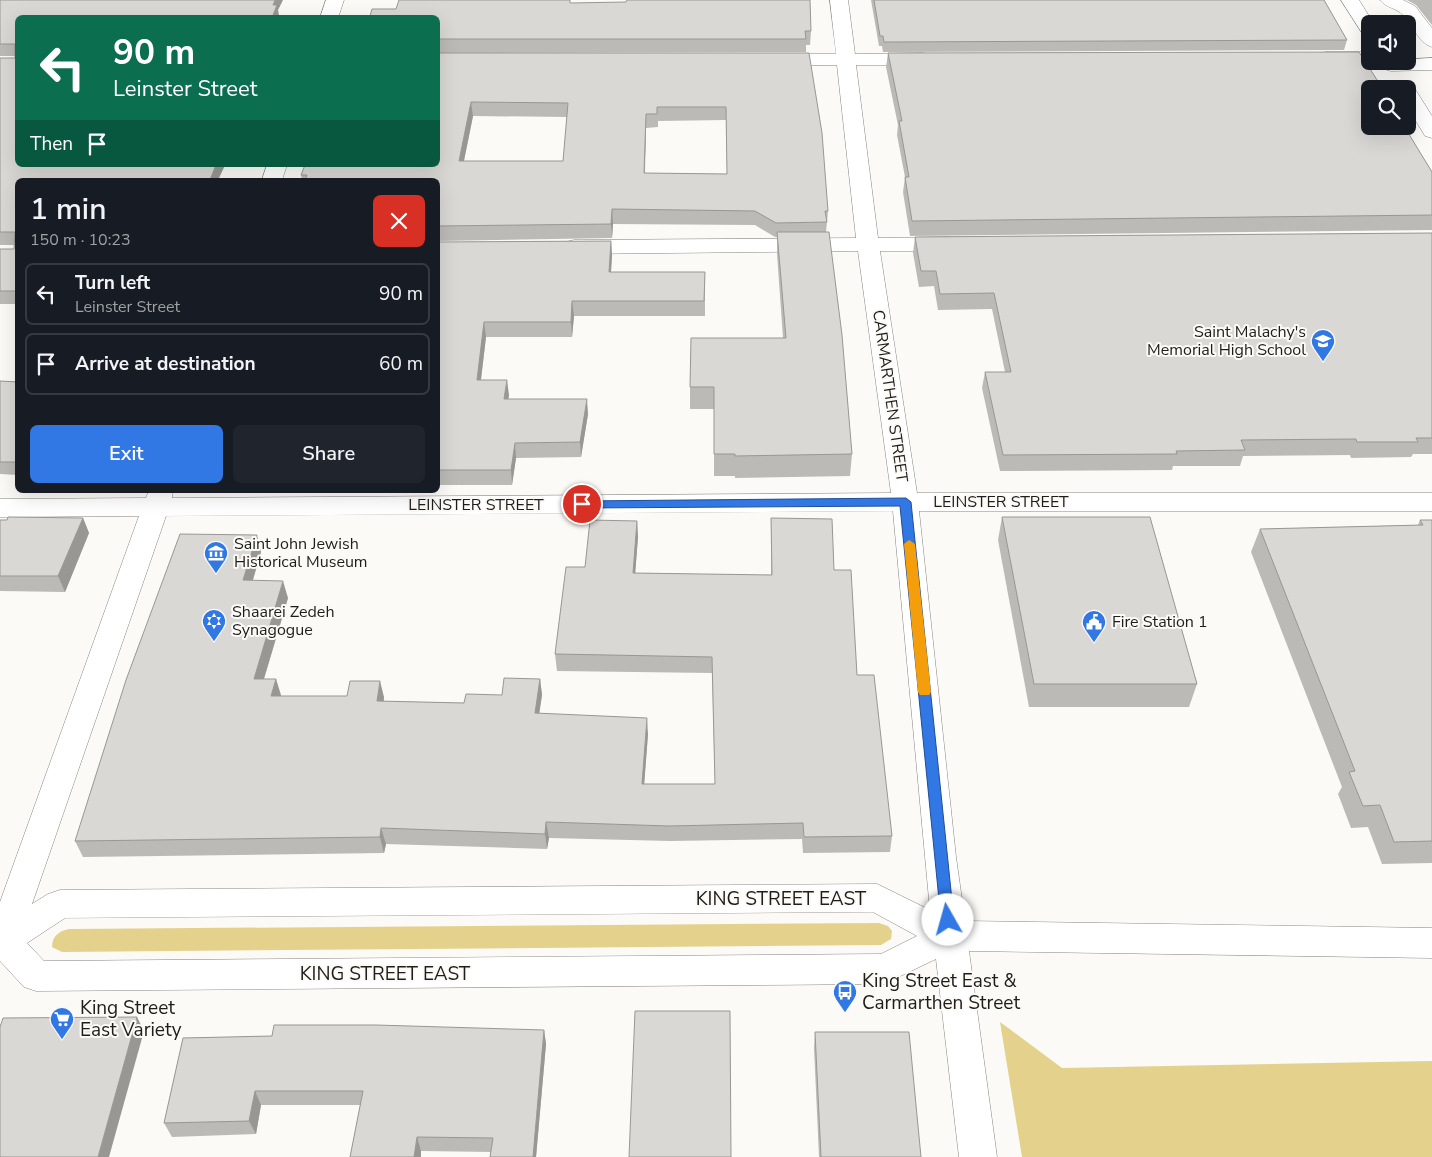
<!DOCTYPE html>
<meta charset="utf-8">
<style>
body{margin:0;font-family:"Nunito Sans",sans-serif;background:#20242c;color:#f1f3f6;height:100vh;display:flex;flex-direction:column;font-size:19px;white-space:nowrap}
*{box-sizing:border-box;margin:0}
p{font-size:16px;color:#9ea1a6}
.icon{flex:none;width:28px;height:28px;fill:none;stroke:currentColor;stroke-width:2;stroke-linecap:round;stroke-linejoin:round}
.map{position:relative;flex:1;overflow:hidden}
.panel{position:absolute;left:15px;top:178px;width:425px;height:315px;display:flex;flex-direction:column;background:#171b24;border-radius:8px;box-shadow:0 5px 20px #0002}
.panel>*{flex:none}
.top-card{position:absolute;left:15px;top:15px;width:425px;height:152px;border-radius:8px;box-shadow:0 5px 20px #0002;background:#0b6e4f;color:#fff;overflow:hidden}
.controls{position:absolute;left:1361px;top:15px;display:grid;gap:10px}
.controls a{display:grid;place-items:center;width:55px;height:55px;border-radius:8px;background:#171b24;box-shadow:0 5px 20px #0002;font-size:25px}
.pin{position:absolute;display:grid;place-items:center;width:42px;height:42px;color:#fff;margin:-21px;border:2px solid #fff;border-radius:50%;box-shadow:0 1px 5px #0007}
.me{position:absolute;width:55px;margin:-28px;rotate:353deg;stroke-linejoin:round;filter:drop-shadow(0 0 4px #0008)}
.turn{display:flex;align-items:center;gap:18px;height:105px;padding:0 15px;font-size:22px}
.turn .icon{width:65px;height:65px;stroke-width:2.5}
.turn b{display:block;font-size:35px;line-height:42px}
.then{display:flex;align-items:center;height:48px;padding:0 15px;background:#0003;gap:10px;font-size:19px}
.round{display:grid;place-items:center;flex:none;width:52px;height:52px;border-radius:8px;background:#20242c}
.overview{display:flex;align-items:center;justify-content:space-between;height:85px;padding:0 15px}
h1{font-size:30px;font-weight:600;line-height:38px}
.cta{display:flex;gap:10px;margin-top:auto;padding:10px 15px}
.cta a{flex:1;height:58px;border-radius:8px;background:#3178e5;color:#fff;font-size:20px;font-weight:600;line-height:58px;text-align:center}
.cta a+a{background:#20242c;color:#f1f3f6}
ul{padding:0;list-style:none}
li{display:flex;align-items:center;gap:15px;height:62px;margin:0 10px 8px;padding:0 5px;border:2px solid #363941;border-radius:8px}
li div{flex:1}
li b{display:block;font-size:19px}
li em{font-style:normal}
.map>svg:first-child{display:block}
.green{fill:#e4d18b}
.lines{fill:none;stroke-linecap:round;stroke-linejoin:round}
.minor-casing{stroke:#868581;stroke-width:1}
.minor{fill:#fff;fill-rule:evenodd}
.wall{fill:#bbbab6;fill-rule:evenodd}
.shaded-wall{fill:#989794}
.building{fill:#d9d8d4;stroke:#989794;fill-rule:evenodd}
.route{fill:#3178e5;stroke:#204e95}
.slow{fill:#f59e0b}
.labels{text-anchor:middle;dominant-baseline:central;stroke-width:4;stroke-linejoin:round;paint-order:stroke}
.poi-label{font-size:16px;fill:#1d1d1b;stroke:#fcfaf6;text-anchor:start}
.street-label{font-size:16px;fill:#1d1d1b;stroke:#fcfaf6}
.near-street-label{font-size:19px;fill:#1d1d1b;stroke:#fcfaf6}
.near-poi-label{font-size:19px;fill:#1d1d1b;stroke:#fcfaf6;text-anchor:start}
</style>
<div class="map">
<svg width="1432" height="1157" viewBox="0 0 1432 1157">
<rect width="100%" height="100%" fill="#fcfaf6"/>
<!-- green -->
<g class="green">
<path d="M879,923L888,926L892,931L891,939L881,945L62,952L52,947C52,936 59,931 69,929Z"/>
<path d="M1000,1022L1062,1068L1432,1061V1157H1022Z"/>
</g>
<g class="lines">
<!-- minor casing -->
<g class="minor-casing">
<g id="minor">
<path d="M326,0H344L338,18H320Z"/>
<path d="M830,0H848L855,54L923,53L930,55L932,59L930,63L923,65H856L878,238L951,237L959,239L962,244L959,249L951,251H880L917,493H1432V511H919L956,857L965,921L1432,928V958L969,951L997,1157H959L936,959L884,984L36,991L24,987L0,961V902L139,516L0,517V499L146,498L149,490H173L172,498L891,493L858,251L574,254L566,252L563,247L566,242L574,240L856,238L837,65L771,66L764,64L762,60L764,56L771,54H836ZM893,511L930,910L877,884L60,890L48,894L32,904L166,516ZM873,912L917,936L881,954L44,961L27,943L65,918Z"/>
<path d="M1341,0H1359L1374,24H1370V37L1364,36Z"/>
<path d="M1380,0H1403L1415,6L1432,28V47C1418,43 1413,24 1403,15C1397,8 1386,8 1380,0Z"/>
<path d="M1326,52H1370V61H1377L1370,64L1319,62L1317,58L1319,54Z"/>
<path d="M1432,58V70L1391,71L1384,69L1382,65L1384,61Z"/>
<path d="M1408,87L1415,89L1432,116V138L1425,136L1408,108V89H1402Z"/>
<path d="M267,165H287L282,180H262Z"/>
</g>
</g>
<!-- minor -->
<use href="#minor" class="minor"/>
</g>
<!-- wall -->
<g class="wall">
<path d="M0,0L278,10L279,16V18H18V165H225L218,180H18V304H0V249H14V245H0V58H15V56H0Z"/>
<path d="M871,0H1324L1347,40L1344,50L883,52L882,46H879Z"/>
<path d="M1407,0H1432V25L1416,5Z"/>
<path d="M570,3L811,31L810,45H806V52L438,53V18L370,16Z"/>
<path d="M438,53H809L828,211L826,232L852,454L850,476L735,478V476H714V409H690V387L783,338L777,254V237H775L755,225L613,224L612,238L438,241V180H302L301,175ZM473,116L567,117L563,161H464ZM726,120L727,174L645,173L646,128L658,127V121Z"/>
<path d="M888,53L1410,136L1432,172V230L910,236L903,192L905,177L897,135L898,125L886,67Z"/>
<path d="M1432,233V454H1413L1411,457L1351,458L1350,455L1243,456L1240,466H1173L1172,470L1000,471L982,388L985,372H1005L992,309L938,310L934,286L919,287L913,253L915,237Z"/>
<path d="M611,241L612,255L611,272H705V316H574L572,337H486L481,380L509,395L508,399L588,414L581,457L516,458L512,485H438V242Z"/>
<path d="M0,381L18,382V475L0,474Z"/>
<path d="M1002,517L1197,684L1189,707H1029L998,540Z"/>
<path d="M83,518L89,533L65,592L0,591V520Z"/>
<path d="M771,518L834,570L892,836L890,852L803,853L802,839L670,841L549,838L547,849L386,844L384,853L83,857L75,841L261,552L253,580L288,598L264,679H276L280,696L384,697V701L464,703L502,695L540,679L542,695L539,713L648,734L644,784H715L712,673L557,671L555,654L585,567L637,521L638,537L635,573L771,575Z"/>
<path d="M1420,520H1432V863L1382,864L1368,827L1351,828L1338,794L1342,787L1251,552L1260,529L1418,525Z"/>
<path d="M544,1030L546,1044L536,1157H490L491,1152L421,1151V1157H350L360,1105H261L256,1134L172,1137L164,1123L183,1038Z"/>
<path d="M815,1032L921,1157H819L814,1048Z"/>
</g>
<!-- shaded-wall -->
<g class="shaded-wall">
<path d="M275,0H283L278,10L279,18H272L273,5Z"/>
<path d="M471,102L473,116L461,175L459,161Z"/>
<path d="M646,114V128L644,188V173Z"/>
<path d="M216,165H225L218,180H210Z"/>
<path d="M612,209L613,224L612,238L611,224Z"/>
<path d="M611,241L612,255L610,286L609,272Z"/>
<path d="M572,301L574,316L572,337L571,322Z"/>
<path d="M484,322L486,337L479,395L477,380Z"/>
<path d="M507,380L509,395L506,414L504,399Z"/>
<path d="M587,399L588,414L581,457L580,442Z"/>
<path d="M515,443L516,458L512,485L511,470Z"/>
<path d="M83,518L89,533L65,592L58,576Z"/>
<path d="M637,521L638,537L634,589L633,573Z"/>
<path d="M257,535L261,552L248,596L243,580Z"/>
<path d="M283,581L288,598L259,695L254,679Z"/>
<path d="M276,679L281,695L277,712L271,696Z"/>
<path d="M540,679L542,695L537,729L535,713Z"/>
<path d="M380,681L384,697L381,717L377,701Z"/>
<path d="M647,718L648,734L643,800L642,784Z"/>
<path d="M546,822L549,838L547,849L545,834Z"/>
<path d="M381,828L386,844L384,853L380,837Z"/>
<path d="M137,1017L144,1031L109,1157H98Z"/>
<path d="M544,1030L546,1044L536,1157H533Z"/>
<path d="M255,1091L261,1105L256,1134L249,1121Z"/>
<path d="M417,1137L421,1151V1157H414Z"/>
</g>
<!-- building -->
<g class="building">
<path d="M0,0H275L273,5H277L272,18H18V165H216L210,180H18V291H0V249H14L15,232H0V58H15V44H0Z"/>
<path d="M399,0H570V3L626,2L627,0H810L811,31H805L806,39H438V18H356V16H370L372,9H396Z"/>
<path d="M874,0H1324L1347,40L884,42L883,36H880Z"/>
<path d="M1359,52L1383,89H1370V126H1405L1410,136L1432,172V215L912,221L905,177H909L899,121H902L888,53Z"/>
<path d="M438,53H809L822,133L828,211H825L827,222L776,223L755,211L612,209L611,224L438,226V180H305L307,175H301L305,165H438ZM471,102L568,103L563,161H459ZM657,107H726L727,174L644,173L646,114H657Z"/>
<path d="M777,232H829L842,335L852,454L735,456V454H714V387H690L691,338H786Z"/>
<path d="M1432,233V438H1416L1418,442H1357L1356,439L1241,440L1245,450L1176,451L1177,454L1003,455L985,372H1011L994,293L940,294L936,271H921L915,237Z"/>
<path d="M611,241L609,272H705L704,301H572L571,322H484L477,380H507L504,399H587L580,442L515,443L511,470H438V242Z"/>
<path d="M0,381L18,382V462H0Z"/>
<path d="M8,517L83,518L58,576H0V520H7Z"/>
<path d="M1002,517H1150L1197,684H1034Z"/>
<path d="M771,518L832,519L834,570H851L857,675H874L892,836L804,837L803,823L669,826L546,822L545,834L381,828L380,837L75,841L126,680L180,534L257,535L243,580L283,581L254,679H276L271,696H347L350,681H380L377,701L464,703L466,694L502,695L504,678L540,679L535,713L647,718L642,784H715L712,657L555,654L566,567H585L590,520L637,521L633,573L772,575Z"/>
<path d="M1420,520H1432V841L1394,842L1380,805L1363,806L1349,772L1355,771L1260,529L1423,525Z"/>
<path d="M635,1011H730L731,1157H629Z"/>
<path d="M137,1017L98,1157H0V1027L3,1018Z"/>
<path d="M274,1025H376L544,1030L533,1157H490L493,1138L417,1137L414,1157H350L363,1091H255L249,1121L164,1123L183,1038L272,1036Z"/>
<path d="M815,1032H909L921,1157H821Z"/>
</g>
<!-- route -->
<path class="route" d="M906,498L911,502L954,920L952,924L948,926L943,924L941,920L900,506L582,508L576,504L582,501Z"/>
<!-- slow -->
<path class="slow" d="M909,540L915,544L931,692L929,695H920L918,692L904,544Z"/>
<!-- icons -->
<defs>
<g id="school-pin" transform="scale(1.25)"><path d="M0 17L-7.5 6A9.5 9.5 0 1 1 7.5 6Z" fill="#3178e5" stroke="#fcfaf6"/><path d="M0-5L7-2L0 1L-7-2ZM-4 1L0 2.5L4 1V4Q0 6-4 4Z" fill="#fff"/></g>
<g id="museum-pin" transform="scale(1.25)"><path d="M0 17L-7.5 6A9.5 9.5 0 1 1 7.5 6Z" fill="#3178e5" stroke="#fcfaf6"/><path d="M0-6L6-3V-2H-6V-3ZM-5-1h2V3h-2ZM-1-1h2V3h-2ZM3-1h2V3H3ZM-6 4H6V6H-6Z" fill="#fff"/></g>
<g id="synagogue-pin" transform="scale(1.25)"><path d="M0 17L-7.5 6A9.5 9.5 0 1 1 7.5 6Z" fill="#3178e5" stroke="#fcfaf6"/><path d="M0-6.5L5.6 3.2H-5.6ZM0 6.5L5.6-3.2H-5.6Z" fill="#fff"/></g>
<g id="civic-pin" transform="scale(1.25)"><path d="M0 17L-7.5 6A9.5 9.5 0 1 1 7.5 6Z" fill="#3178e5" stroke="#fcfaf6"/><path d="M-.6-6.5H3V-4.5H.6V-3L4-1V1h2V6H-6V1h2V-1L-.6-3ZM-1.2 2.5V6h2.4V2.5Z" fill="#fff"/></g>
<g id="bus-pin" transform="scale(1.25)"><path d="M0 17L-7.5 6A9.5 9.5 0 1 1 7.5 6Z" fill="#3178e5" stroke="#fcfaf6"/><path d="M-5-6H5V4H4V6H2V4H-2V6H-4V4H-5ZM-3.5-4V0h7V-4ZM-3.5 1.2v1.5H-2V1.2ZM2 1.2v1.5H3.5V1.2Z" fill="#fff"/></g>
<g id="supermarket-pin" transform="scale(1.25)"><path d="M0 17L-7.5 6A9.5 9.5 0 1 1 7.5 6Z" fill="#3178e5" stroke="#fcfaf6"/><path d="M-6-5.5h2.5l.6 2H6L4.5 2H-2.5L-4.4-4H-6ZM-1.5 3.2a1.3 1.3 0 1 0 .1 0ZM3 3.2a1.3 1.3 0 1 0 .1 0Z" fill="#fff"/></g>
</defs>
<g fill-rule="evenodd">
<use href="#school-pin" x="1323" y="341"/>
<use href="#museum-pin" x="216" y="553"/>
<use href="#synagogue-pin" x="214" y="621"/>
<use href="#civic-pin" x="1094" y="622"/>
<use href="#bus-pin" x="845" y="992"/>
<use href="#supermarket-pin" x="62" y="1019"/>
</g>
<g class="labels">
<!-- poi labels -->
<g class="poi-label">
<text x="1306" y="332" text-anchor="end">Saint Malachy's<tspan x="1306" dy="18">Memorial High School</tspan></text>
<text x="234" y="544">Saint John Jewish<tspan x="234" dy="18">Historical Museum</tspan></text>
<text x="232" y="612">Shaarei Zedeh<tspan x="232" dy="18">Synagogue</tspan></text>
<text x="1112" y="622">Fire Station 1</text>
</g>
<!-- street labels -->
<g class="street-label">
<text transform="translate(890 396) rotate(82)">CARMARTHEN STREET</text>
<text x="1001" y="502">LEINSTER STREET</text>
<text x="476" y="505">LEINSTER STREET</text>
</g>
<!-- near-street labels -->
<g class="near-street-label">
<text x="781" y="899">KING STREET EAST</text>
<text x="385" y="974">KING STREET EAST</text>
</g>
<!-- near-poi labels -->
<g class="near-poi-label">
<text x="862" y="981">King Street East &amp;<tspan x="862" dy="22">Carmarthen Street</tspan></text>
<text x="80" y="1008">King Street<tspan x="80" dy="22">East Variety</tspan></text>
</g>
</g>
</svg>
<div class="controls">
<a><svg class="icon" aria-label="sound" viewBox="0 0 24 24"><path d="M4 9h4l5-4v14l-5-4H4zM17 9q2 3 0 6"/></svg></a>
<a><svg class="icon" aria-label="search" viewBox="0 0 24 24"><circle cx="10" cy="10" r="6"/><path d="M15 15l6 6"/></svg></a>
</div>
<div class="pin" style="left:582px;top:504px;background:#d93025"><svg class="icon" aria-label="arrive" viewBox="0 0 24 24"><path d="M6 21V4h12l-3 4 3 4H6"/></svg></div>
<svg class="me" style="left:948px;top:920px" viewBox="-20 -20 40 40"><circle r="19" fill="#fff"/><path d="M0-13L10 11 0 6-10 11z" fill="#3178e5"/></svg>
<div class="top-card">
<div class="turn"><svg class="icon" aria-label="left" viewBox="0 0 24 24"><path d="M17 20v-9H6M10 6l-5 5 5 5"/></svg><div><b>90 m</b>Leinster Street</div></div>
<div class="then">Then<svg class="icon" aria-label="arrive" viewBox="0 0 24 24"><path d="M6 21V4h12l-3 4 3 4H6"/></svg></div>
</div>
<section class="panel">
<div class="overview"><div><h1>1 min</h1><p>150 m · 10:23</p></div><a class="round" style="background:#d93025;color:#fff"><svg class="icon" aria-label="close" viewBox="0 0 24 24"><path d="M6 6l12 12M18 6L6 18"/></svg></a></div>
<ul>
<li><svg class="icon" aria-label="left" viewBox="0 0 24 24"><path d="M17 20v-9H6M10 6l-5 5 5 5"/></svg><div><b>Turn left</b><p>Leinster Street</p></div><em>90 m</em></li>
<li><svg class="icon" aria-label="arrive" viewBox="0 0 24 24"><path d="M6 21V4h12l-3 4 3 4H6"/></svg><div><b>Arrive at destination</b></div><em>60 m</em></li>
</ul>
<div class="cta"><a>Exit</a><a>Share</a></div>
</section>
</div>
